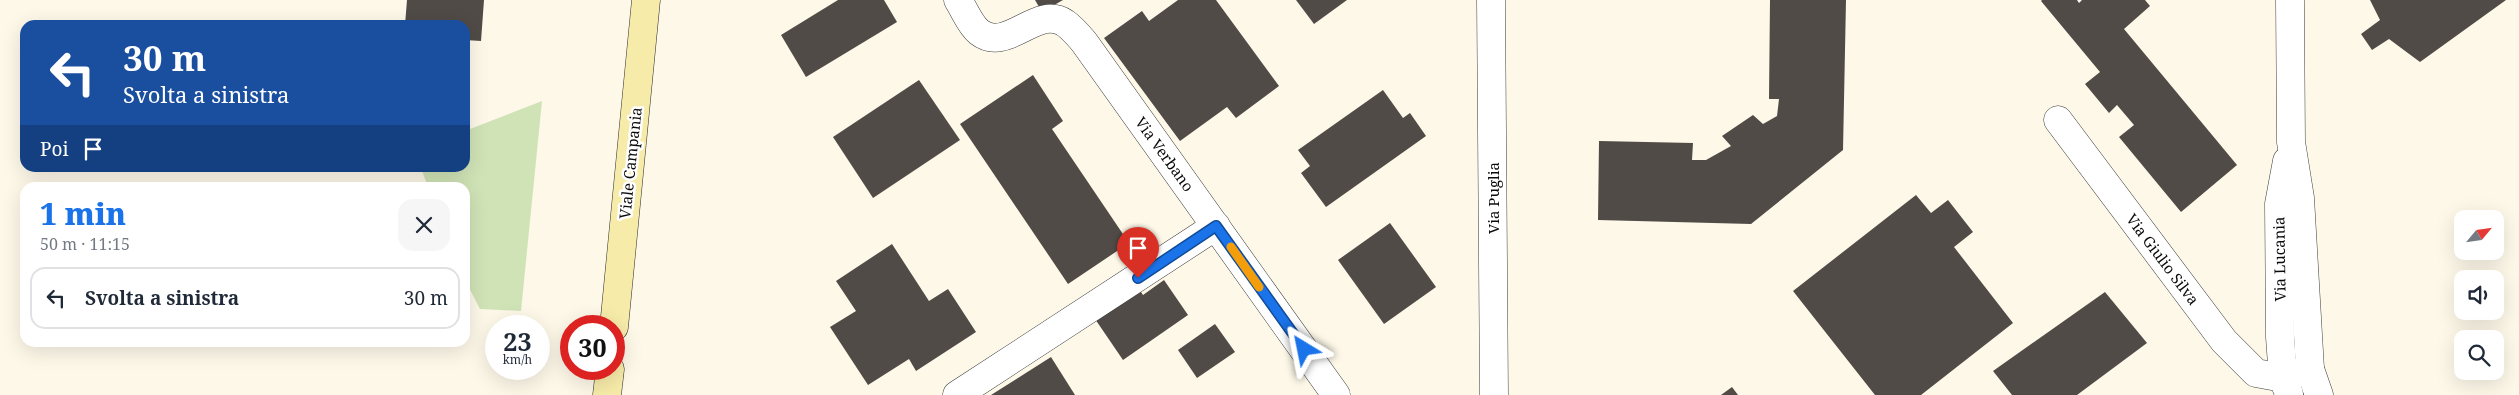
<!DOCTYPE html>
<html lang="it">
<meta charset="utf-8">
<style>
body{margin:0;font-family:"Noto Serif",serif;background:#f6f6f7;color:#1f2937;height:100vh;display:flex;flex-direction:column;font-size:19px;white-space:nowrap}
*{box-sizing:border-box;margin:0}
p{font-size:16px;color:#747a83}
.icon{flex:none;width:28px;height:28px;fill:none;stroke:currentColor;stroke-width:2;stroke-linecap:round;stroke-linejoin:round}
.map{position:relative;flex:1;overflow:hidden}
.details{position:absolute;left:20px;top:182px;width:450px;height:165px;display:flex;flex-direction:column;background:#fff;border-radius:15px;box-shadow:0 5px 20px #0002}
.details>*{flex:none}
.banner{position:absolute;left:20px;top:20px;width:450px;height:152px;border-radius:15px;box-shadow:0 5px 20px #0002;background:#1a4fa0;color:#fff;overflow:hidden}
.needle{width:32px;rotate:61deg}
.tools{position:absolute;left:2454px;top:210px;display:grid;gap:10px}
.tools a{display:grid;place-items:center;width:50px;height:50px;border-radius:10px;background:#fff;box-shadow:0 5px 20px #0002;font-size:25px}
.speed{position:absolute;left:485px;top:315px;display:flex;gap:10px;font-size:25px;font-weight:700;text-align:center}
.speed>*{display:grid;place-content:center;width:65px;height:65px;border-radius:50%;background:#fff;box-shadow:0 5px 20px #0002;line-height:1}
.speed small{font-size:12px;font-weight:400}
.speed .limit{border:8px solid #d22;background:#fff;color:#111}
.pin{position:absolute;display:grid;place-items:center;width:42px;height:42px;color:#fff;margin:-51px -21px;border-radius:50% 50% 50% 0;rotate:-45deg;box-shadow:0 0 5px #0007}
.pin .icon{rotate:45deg}
.me{position:absolute;width:55px;margin:-28px;rotate:325deg;stroke-linejoin:round;filter:drop-shadow(0 0 4px #0008)}
.turn{display:flex;align-items:center;gap:18px;height:105px;padding:0 20px;font-size:22px}
.turn .icon{width:65px;height:65px;stroke-width:2.5}
.turn b{display:block;font-size:35px;line-height:42px}
.then{display:flex;align-items:center;height:48px;padding:0 20px;background:#0003;gap:10px;font-size:19px}
.round{display:grid;place-items:center;flex:none;width:52px;height:52px;border-radius:15px;background:#f6f6f7}
.headline{display:flex;align-items:center;justify-content:space-between;height:85px;padding:0 20px}
h1{font-size:30px;font-weight:800;line-height:38px;color:#1a73e8}
ul{padding:0;list-style:none}
li{display:flex;align-items:center;gap:15px;height:62px;margin:0 10px 8px;padding:0 10px;border:2px solid #e0e1e3;border-radius:15px}
li div{flex:1}
li b{display:block;font-size:19px}
li em{font-style:normal}
.map>svg:first-child{display:block}
.green{fill:#d0e3b6}
.building{fill:#514b47}
.lines{fill:none;stroke-linecap:round;stroke-linejoin:round}
.street-casing{stroke:#3d3d3d;stroke-width:29}
.secondary-casing{stroke:#2c2c2c;stroke-width:29}
.street{stroke:#fff;stroke-width:28}
.secondary{stroke:#f7eba9;stroke-width:28}
.route-casing{stroke:#114b97;stroke-width:12}
.route{stroke:#1a73e8;stroke-width:9}
.slow{stroke:#f59e0b;stroke-width:9}
.labels{text-anchor:middle;dominant-baseline:central;stroke-width:5;stroke-linejoin:round;paint-order:stroke}
.street-label{font-size:15px;fill:#0a0a0a;stroke:#fff}
</style>
<div class="map">
<svg width="2519" height="395" viewBox="0 0 2519 395">
<rect width="100%" height="100%" fill="#fdf8e8"/>
<!-- green -->
<path class="green" d="M542,101L521,311L480,309L465,280V188L428,187L421,168H465V131Z"/>
<!-- building -->
<g class="building">
<path d="M407,0H484L481,41L465,40V25H405Z"/>
<path d="M838,0H884L897,22L806,77L781,35Z"/>
<path d="M1035,0H1063L1042,12Z"/>
<path d="M1178,0H1216L1279,86L1236,118L1227,107L1180,141L1104,38L1142,11L1149,21Z"/>
<path d="M1296,0H1347L1314,24Z"/>
<path d="M1770,0H1846L1843,150L1751,224L1598,220L1599,141L1693,143L1692,160H1706L1731,146L1722,136L1753,115L1763,124L1777,116L1779,99H1769Z"/>
<path d="M2042,0H2077L2079,3L2082,0H2145L2150,6L2124,29L2237,165L2181,212L2119,137L2134,125L2117,105L2109,113L2085,84L2100,72L2041,1Z"/>
<path d="M2370,0H2506L2420,62L2389,39L2372,50L2361,34L2380,20Z"/>
<path d="M1033,75L1063,121L1052,129L1129,243L1068,284L960,124Z"/>
<path d="M919,80L960,140L873,198L833,137Z"/>
<path d="M1383,90L1403,118L1410,113L1426,136L1326,207L1301,173L1310,166L1298,150Z"/>
<path d="M1916,195L1931,213L1948,200L1973,232L1954,247L2013,323L1921,395H1875L1793,291Z"/>
<path d="M1390,223L1436,287L1384,324L1338,260Z"/>
<path d="M892,244L929,301L948,289L976,332L916,371L909,359L868,385L830,327L856,311L836,281Z"/>
<path d="M1164,280L1188,315L1123,360L1093,316L1137,286L1143,295Z"/>
<path d="M2105,292L2147,343L2077,395H2012L1993,371Z"/>
<path d="M1215,324L1235,352L1197,378L1178,350Z"/>
<path d="M1051,357L1075,395H991Z"/>
<path d="M1732,387L1738,395H1721Z"/>
</g>
<g class="lines">
<!-- street casing -->
<g class="street-casing">
<g id="street">
<path d="M958,0C964,9 970,25 979,32C1007,54 1037,4 1065,23C1072,28 1079,36 1084,42L1336,395"/>
<path d="M1491,0L1494,395"/>
<path d="M2290,0L2291,142L2300,198L2310,369L2319,395"/>
<path d="M2058,120L2224,341L2256,373L2283,378L2310,369"/>
<path d="M2287,161L2279,204L2280,337L2283,378L2289,394"/>
<path d="M957,395L1216,226"/>
</g>
</g>
<!-- secondary casing -->
<g class="secondary-casing">
<g id="secondary">
<path d="M614,327L646,0"/>
<path d="M607,395L610,369"/>
</g>
</g>
<!-- street -->
<use href="#street" class="street"/>
<!-- secondary -->
<use href="#secondary" class="secondary"/>
</g>
<g class="lines">
<!-- route casing -->
<g class="route-casing">
<path id="route" d="M1138,278L1216,226L1304,349"/>
</g>
<!-- route -->
<use href="#route" class="route"/>
<!-- slow -->
<path class="slow" d="M1231,247L1259,287"/>
</g>
<g class="labels">
<!-- street labels -->
<g class="street-label">
<text transform="translate(1165 154) rotate(54)">Via Verbano</text>
<text transform="translate(630 163) rotate(-84)">Viale Campania</text>
<text transform="translate(1493 198) rotate(-90)">Via Puglia</text>
<text transform="translate(2163 259) rotate(53)">Via Giulio Silva</text>
<text transform="translate(2279 259) rotate(-91)">Via Lucania</text>
</g>
</g>
</svg>
<div class="tools">
<a><svg class="needle" viewBox="-14 -14 28 28"><path d="M0-13l5 13h-10z" fill="#e53935"/><path d="M0 13l5-13h-10z" fill="#747a83"/></svg></a>
<a><svg class="icon" aria-label="sound" viewBox="0 0 24 24"><path d="M4 9h4l5-4v14l-5-4H4zM17 9q2 3 0 6"/></svg></a>
<a><svg class="icon" aria-label="search" viewBox="0 0 24 24"><circle cx="10" cy="10" r="6"/><path d="M15 15l6 6"/></svg></a>
</div>
<div class="speed"><div>23<small>km/h</small></div><div class="limit">30</div></div>
<div class="pin" style="left:1138px;top:278px;background:#d93025"><svg class="icon" aria-label="arrive" viewBox="0 0 24 24"><path d="M6 21V4h12l-3 4 3 4H6"/></svg></div>
<svg class="me" style="left:1304px;top:349px" viewBox="-20 -20 40 40"><path d="M0-17L14 15 0 8-14 15z" fill="#1a73e8" stroke="#fff" stroke-width="4"/></svg>
<div class="banner">
<div class="turn"><svg class="icon" aria-label="left" viewBox="0 0 24 24"><path d="M17 20v-9H6M10 6l-5 5 5 5"/></svg><div><b>30 m</b>Svolta a sinistra</div></div>
<div class="then">Poi<svg class="icon" aria-label="arrive" viewBox="0 0 24 24"><path d="M6 21V4h12l-3 4 3 4H6"/></svg></div>
</div>
<section class="details">
<div class="headline"><div><h1>1 min</h1><p>50 m · 11:15</p></div><a class="round"><svg class="icon" aria-label="close" viewBox="0 0 24 24"><path d="M6 6l12 12M18 6L6 18"/></svg></a></div>
<ul>
<li><svg class="icon" aria-label="left" viewBox="0 0 24 24"><path d="M17 20v-9H6M10 6l-5 5 5 5"/></svg><div><b>Svolta a sinistra</b></div><em>30 m</em></li>
</ul>
</section>
</div>
